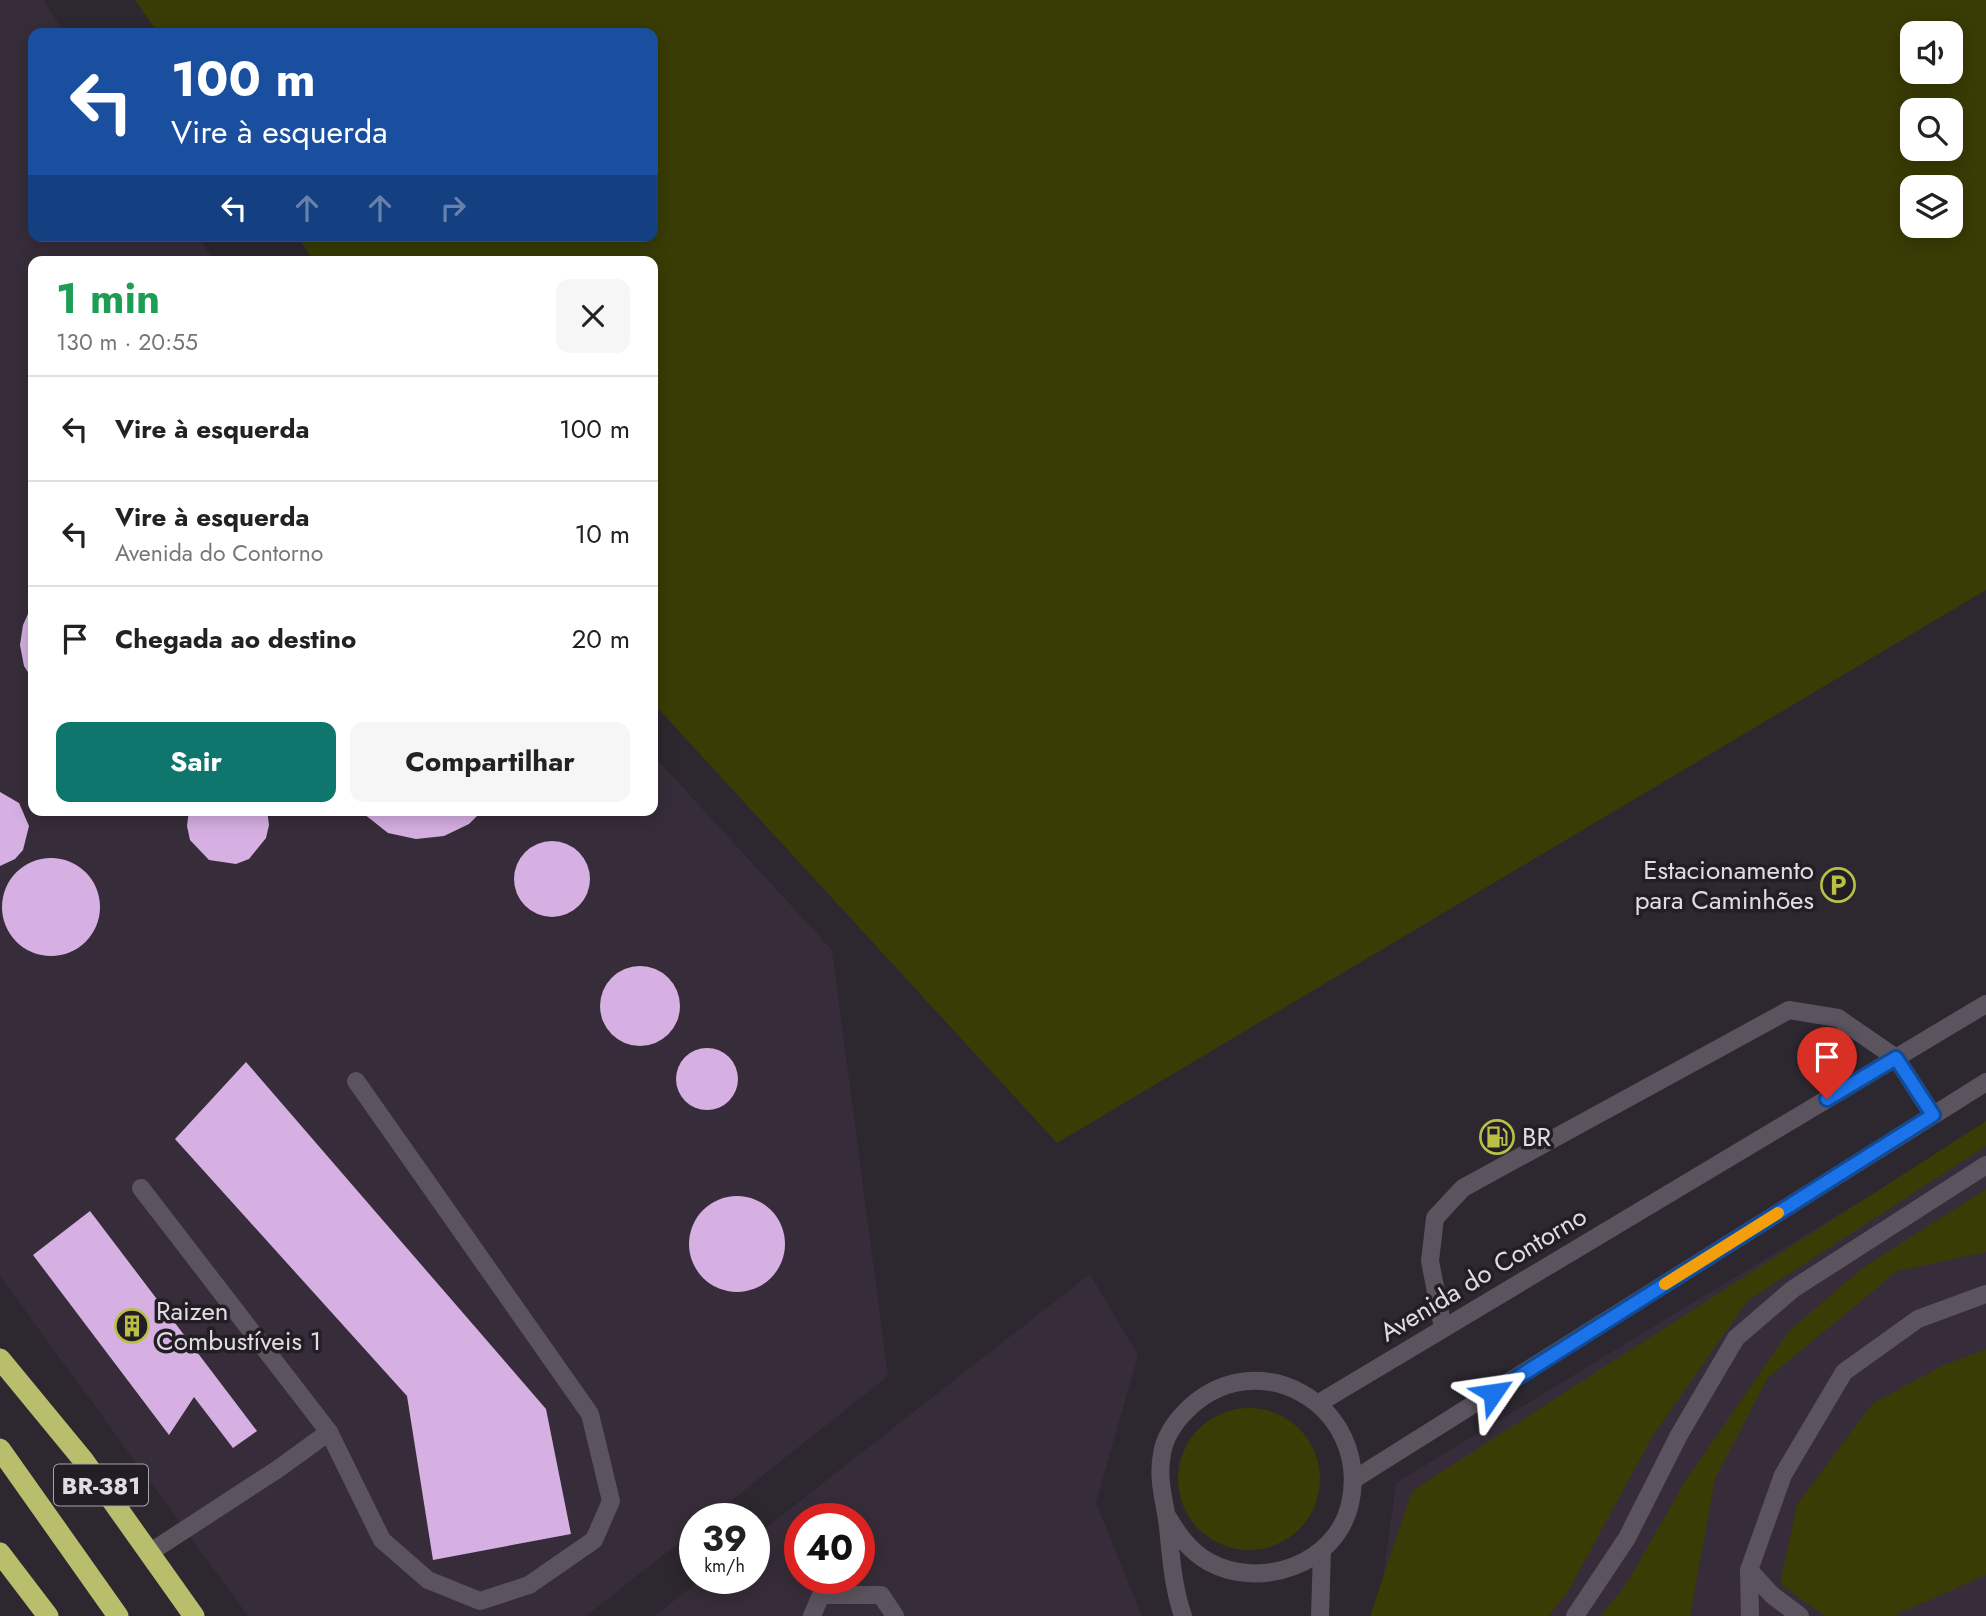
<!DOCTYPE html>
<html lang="pt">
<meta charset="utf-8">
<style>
body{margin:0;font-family:Jost,sans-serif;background:#f6f6f6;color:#222;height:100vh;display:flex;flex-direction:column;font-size:26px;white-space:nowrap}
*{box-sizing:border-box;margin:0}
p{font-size:23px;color:#767676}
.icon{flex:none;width:38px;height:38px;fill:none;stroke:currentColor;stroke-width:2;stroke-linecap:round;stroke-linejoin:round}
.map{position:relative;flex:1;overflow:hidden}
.panel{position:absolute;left:28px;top:256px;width:630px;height:560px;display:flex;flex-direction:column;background:#fff;border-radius:14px;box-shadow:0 4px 18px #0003}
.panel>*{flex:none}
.banner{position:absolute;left:28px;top:28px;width:630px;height:214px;border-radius:14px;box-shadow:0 4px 18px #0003;background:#1a4fa0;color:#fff;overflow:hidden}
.tools{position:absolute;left:1900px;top:21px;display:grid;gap:14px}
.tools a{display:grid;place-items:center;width:63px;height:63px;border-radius:14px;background:#fff;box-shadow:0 4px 18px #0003;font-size:35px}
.speed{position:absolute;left:679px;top:1503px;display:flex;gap:14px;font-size:35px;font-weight:700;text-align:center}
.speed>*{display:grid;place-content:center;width:91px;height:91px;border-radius:50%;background:#fff;box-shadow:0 4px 18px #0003;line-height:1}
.speed small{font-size:18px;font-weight:400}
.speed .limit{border:10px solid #d22;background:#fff;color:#111}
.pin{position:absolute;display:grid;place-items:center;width:60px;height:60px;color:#fff;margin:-72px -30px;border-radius:50% 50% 50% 0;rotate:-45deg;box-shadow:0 0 7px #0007}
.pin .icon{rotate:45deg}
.me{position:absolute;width:77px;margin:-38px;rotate:58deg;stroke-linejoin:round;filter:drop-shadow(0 0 5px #0008)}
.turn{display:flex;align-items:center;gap:24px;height:147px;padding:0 28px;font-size:32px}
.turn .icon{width:91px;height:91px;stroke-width:2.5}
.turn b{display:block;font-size:49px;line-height:60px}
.lanes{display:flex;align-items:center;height:66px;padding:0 28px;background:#0003;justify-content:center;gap:35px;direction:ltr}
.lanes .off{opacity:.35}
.round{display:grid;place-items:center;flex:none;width:74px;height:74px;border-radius:14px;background:#f6f6f6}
.summary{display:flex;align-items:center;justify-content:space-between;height:119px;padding:0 28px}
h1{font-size:42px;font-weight:700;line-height:52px;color:#1e9e55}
.button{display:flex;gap:14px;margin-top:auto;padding:14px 28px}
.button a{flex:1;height:80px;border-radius:14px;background:#0f766e;color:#fff;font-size:28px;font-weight:700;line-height:80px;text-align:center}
.button a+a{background:#f6f6f6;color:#222}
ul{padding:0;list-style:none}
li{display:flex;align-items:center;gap:21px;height:105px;padding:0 28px;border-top:2px solid #e0e0e0}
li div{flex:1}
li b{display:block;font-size:26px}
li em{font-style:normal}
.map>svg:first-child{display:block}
.built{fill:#372d3a;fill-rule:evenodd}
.green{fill:#393c04;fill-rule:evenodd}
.building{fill:#d6b0e3}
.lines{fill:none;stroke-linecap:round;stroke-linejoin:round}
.service{stroke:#5b545e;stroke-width:18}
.tertiary{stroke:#5b545e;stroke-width:18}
.motorway{stroke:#b8be6b;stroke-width:21}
.route-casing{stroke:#114b97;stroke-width:18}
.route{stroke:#1a73e8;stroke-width:12}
.slow{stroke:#f59e0b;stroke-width:12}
.labels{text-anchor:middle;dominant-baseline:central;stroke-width:7;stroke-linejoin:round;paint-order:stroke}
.shield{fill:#231d25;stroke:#a7a3a9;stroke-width:2}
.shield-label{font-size:24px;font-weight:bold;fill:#e0dce1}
.poi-label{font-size:26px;fill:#e0dce1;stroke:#231d25;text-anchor:start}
.street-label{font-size:26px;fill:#e0dce1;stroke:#231d25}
</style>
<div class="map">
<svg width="1986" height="1616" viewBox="0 0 1986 1616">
<rect width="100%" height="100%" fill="#2d272f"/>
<!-- built -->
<g class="built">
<path d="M0,0H43L65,33H33V236H198L214,261H33V810H653V755L832,950L888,1376L708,1519H695V1530L586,1616H248L0,1276Z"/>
<path d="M1986,1125V1616H1378L1396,1483Z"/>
<path d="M1090,1274L1138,1355L1096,1503L1142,1616H654L702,1579L754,1578V1537ZM800,1519H859V1578H800Z"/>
</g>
<!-- green -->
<g class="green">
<path d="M135,0H1986V590L1057,1143L653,703V261H314L297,236H653V33H158ZM1913,33H1951V72H1913ZM1913,110H1951V149H1913ZM1913,187H1951V226H1913Z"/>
<path d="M1986,1121V1146L1747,1301L1652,1437L1566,1595L1548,1616H1370L1412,1491Z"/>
<path d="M1986,1189V1252L1897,1271L1767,1379L1715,1479L1690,1616H1600L1625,1586L1686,1480L1789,1331L1864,1267Z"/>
<path d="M1986,1349V1575L1893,1616H1825L1780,1584L1797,1505L1872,1404L1942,1366Z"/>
<circle cx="1249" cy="1479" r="71"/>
</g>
<!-- building -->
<g class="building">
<path d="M33,603V680L24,666L20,645L23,625Z"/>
<path d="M33,736V767L29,748Z"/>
<path d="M0,792L19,803L29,826L23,850L15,859L0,866Z"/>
<path d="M189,810H267L269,825L266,838L249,859L236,864L209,860L190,840L187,826Z"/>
<path d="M359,810H483L469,824L444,836L416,839L388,833Z"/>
<circle cx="552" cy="879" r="38"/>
<circle cx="51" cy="907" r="49"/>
<circle cx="640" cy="1006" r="40"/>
<circle cx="707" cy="1079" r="31"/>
<path d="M246,1062L546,1409L571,1534L433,1560L407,1396L175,1139Z"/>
<circle cx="737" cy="1244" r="48"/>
<path d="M90,1211L257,1431L233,1448L194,1397L169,1435L33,1255Z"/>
</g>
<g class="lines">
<!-- service -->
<g class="service">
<path d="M141,1188L329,1432L278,1469L149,1553"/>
<path d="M1443,1328L1430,1261L1435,1218L1463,1188L1789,1010L1838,1018L1896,1058"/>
<path d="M329,1432L382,1540L428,1580L480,1601L529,1585L594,1540L611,1501L590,1414L356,1081"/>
<path d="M1749,1570L1772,1595L1800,1616"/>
<path d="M812,1616L821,1595H881L895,1616"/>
<path d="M1575,1616L1627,1538L1679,1435L1736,1338L1793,1289L1986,1165"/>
<path d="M1750,1616L1749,1570L1783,1475L1844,1372L1918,1319L1986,1294"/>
</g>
<!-- tertiary -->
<g class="tertiary">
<path d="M1896,1058L1933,1115"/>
<path d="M1319,1403L1986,1004"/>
<path d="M1353,1480L1986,1082"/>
<path d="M1167,1516C1178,1534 1189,1551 1209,1562C1260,1590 1336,1565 1350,1504C1372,1405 1255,1338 1184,1413C1174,1423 1164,1439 1162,1454C1157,1481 1165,1501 1168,1527C1171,1557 1173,1587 1183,1616"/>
<path d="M1320,1616L1322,1550"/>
</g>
<!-- motorway -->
<g class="motorway">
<path d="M0,1359L84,1461L194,1616"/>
<path d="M0,1449L118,1616"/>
<path d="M0,1553L48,1616"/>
</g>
</g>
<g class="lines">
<!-- route casing -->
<g class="route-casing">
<path id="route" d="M1493,1393L1933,1115L1896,1058L1827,1099"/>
</g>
<!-- route -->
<use href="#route" class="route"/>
<!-- slow -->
<path class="slow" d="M1665,1284L1778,1213"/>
</g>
<!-- icons -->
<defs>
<g id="parking-ring" transform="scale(1.75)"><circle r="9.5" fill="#231d25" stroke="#bac046" stroke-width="1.5"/><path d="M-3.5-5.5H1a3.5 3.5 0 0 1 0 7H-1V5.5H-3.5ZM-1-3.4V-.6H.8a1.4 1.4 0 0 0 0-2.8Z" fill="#bac046"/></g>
<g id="fuel-ring" transform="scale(1.75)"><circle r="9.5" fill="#231d25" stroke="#bac046" stroke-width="1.5"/><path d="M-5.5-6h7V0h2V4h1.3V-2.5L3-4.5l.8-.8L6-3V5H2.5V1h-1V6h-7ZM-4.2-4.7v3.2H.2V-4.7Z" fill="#bac046"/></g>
<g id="building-ring" transform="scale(1.75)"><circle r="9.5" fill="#231d25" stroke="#bac046" stroke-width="1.5"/><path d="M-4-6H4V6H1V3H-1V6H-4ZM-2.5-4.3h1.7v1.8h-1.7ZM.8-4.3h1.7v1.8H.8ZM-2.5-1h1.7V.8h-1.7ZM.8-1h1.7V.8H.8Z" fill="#bac046"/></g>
</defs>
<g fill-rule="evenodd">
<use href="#parking-ring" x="1838" y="885"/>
<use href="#fuel-ring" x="1497" y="1137"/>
<use href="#building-ring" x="132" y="1326"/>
</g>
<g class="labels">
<!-- shield labels -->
<rect class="shield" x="54" y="1464.5" width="94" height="41" rx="5"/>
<g class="shield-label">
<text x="101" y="1485">BR-381</text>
</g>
<!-- poi labels -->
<g class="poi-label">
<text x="1814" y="870" text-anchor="end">Estacionamento<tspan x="1814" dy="30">para Caminhões</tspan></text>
<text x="1522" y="1137">BR</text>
<text x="156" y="1311">Raizen<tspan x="156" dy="30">Combustíveis 1</tspan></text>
</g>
<!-- street labels -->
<g class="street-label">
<text transform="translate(1483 1274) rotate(-31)">Avenida do Contorno</text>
</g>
</g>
</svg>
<div class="tools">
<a><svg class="icon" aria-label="sound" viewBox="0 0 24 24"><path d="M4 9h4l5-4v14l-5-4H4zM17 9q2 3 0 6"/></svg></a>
<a><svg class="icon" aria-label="search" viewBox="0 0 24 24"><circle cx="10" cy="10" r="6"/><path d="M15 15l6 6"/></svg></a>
<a><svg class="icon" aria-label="layers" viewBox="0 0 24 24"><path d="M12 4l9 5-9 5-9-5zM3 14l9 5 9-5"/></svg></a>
</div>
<div class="speed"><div>39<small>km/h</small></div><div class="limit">40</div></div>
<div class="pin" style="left:1827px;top:1099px;background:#d93025"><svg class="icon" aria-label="arrive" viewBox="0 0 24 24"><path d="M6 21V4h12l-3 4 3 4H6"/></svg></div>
<svg class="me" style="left:1493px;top:1393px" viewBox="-20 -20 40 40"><path d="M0-17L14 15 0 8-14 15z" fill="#1a73e8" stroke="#fff" stroke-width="4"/></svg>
<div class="banner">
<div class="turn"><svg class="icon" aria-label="left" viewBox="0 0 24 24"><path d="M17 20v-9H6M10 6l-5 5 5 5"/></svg><div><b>100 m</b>Vire à esquerda</div></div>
<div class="lanes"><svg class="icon" aria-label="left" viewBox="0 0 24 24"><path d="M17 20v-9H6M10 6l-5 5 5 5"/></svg><svg class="icon off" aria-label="ahead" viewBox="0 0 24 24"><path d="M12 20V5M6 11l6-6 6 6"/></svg><svg class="icon off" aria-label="ahead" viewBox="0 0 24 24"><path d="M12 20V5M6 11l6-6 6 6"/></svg><svg class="icon off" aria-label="right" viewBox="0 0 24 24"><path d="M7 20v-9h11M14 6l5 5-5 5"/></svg></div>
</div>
<section class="panel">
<div class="summary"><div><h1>1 min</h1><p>130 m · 20:55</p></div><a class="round"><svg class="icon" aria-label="close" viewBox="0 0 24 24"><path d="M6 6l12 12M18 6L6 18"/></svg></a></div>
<ul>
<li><svg class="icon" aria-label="left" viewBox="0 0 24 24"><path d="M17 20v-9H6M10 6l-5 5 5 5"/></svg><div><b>Vire à esquerda</b></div><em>100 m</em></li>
<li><svg class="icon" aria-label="left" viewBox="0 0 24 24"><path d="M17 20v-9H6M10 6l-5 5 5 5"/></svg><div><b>Vire à esquerda</b><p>Avenida do Contorno</p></div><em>10 m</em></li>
<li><svg class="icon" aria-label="arrive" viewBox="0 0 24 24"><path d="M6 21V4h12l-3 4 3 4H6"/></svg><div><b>Chegada ao destino</b></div><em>20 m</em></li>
</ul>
<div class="button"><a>Sair</a><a>Compartilhar</a></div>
</section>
</div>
